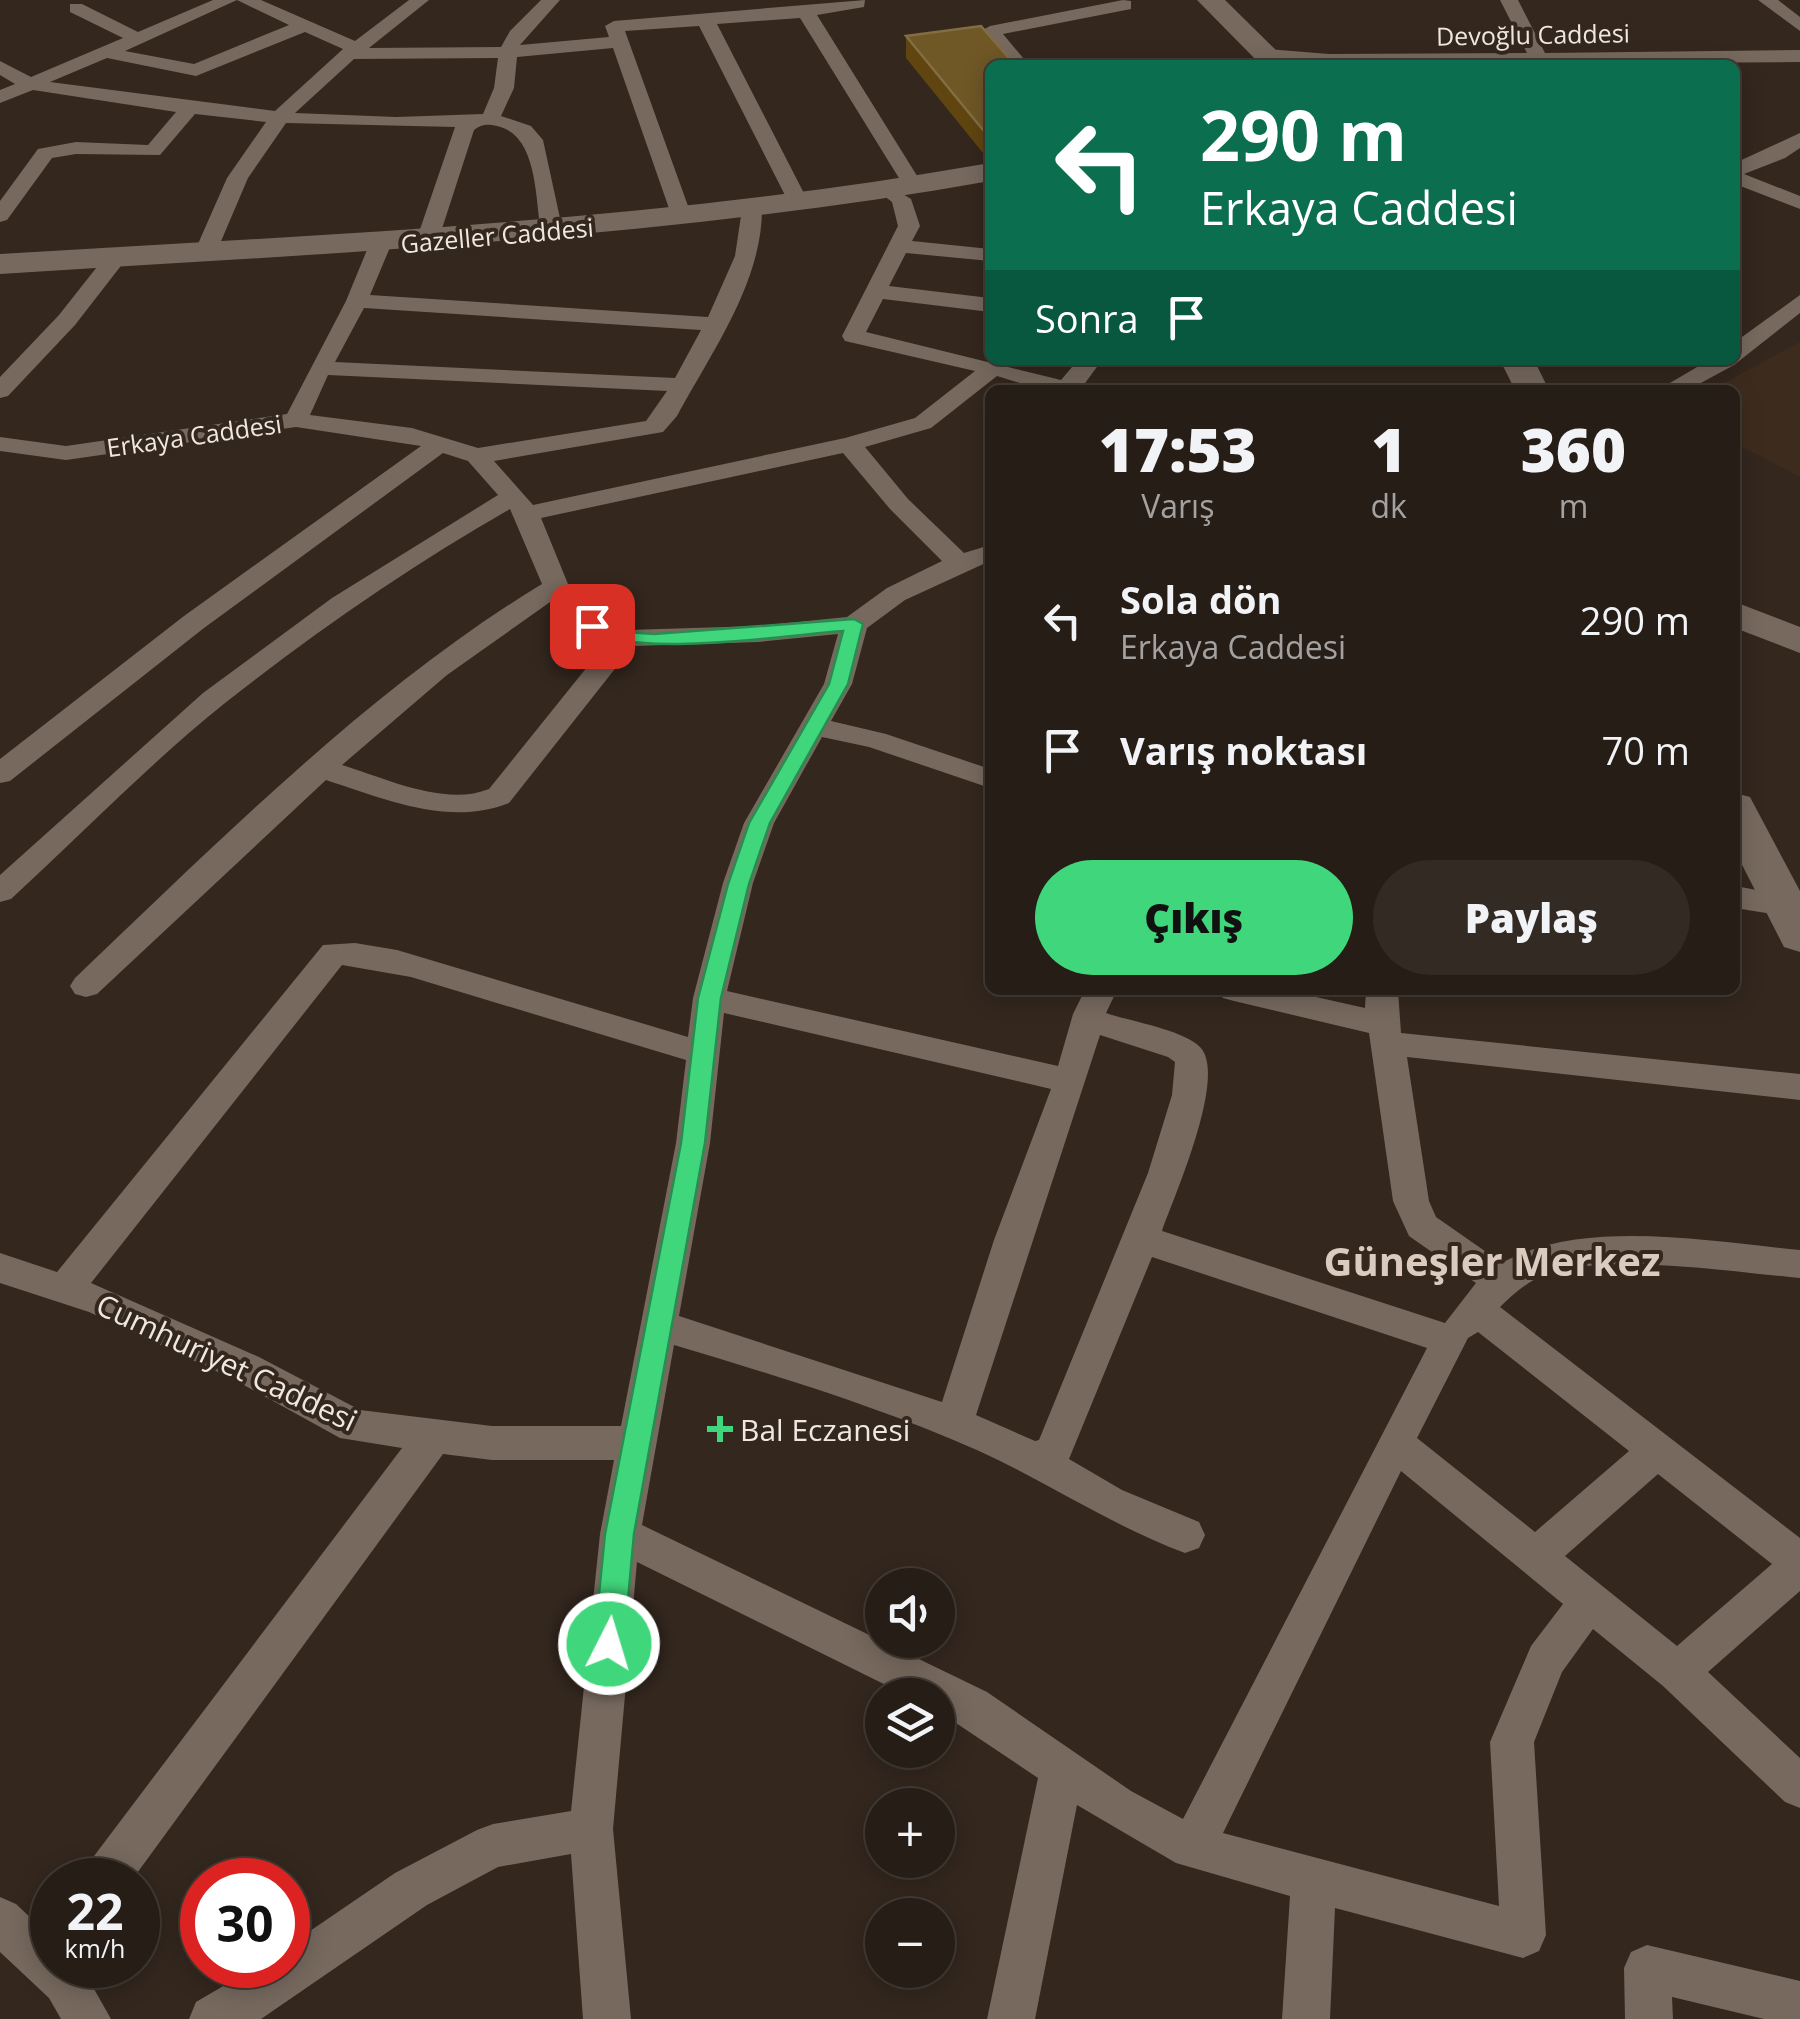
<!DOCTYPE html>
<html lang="tr">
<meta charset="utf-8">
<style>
body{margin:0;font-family:"Open Sans",sans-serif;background:#322a23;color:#f1f3f6;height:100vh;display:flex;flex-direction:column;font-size:38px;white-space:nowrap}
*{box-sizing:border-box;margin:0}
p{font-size:32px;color:#a4a2a1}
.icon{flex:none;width:55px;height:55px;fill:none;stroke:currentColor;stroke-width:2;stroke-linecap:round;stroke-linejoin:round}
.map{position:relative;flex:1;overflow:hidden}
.panel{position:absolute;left:985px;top:385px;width:755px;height:610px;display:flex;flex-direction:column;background:#261d16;border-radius:15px;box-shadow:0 5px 25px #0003,0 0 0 2px #423b35}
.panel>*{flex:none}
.guide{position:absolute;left:985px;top:60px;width:755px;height:305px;border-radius:15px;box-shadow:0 5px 25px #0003,0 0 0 2px #423b35;background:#0b6e4f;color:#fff;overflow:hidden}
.fabs{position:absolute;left:865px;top:1568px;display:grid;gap:20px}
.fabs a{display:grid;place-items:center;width:90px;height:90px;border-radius:50%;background:#261d16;box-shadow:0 5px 25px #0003,0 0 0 2px #423b35;font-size:50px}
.speed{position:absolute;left:30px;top:1858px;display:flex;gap:20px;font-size:50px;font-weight:700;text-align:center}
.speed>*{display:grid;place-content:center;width:130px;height:130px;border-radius:50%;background:#261d16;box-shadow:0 5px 25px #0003,0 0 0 2px #423b35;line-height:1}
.speed small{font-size:25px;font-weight:400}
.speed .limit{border:15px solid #d22;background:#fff;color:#111}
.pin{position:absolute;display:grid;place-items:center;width:85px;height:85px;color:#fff;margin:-42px;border-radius:20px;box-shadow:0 5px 15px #0006}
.me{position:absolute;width:110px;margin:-55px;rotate:5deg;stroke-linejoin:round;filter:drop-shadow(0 0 8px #0008)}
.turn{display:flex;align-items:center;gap:35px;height:210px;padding:0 50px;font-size:45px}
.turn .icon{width:130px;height:130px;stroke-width:2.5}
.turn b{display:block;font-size:70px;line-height:85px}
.then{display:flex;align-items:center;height:95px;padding:0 50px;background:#0003;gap:20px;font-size:38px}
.eta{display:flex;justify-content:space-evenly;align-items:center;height:170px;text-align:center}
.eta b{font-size:60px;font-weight:800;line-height:70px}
.cta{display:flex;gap:20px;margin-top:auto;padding:20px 50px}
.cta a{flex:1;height:115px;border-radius:60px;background:#40d77c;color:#111;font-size:40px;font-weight:800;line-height:115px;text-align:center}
.cta a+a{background:#322a23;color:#f1f3f6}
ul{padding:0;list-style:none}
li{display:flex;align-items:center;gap:30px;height:130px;padding:0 50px}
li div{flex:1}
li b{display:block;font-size:38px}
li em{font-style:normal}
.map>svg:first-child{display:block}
.built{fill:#3d2c1e}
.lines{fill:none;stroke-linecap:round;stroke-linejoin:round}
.street{fill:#77695e;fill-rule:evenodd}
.secondary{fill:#77695e;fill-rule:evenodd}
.wall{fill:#604510}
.shaded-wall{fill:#47320c}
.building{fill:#6f5726;stroke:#836d43;stroke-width:2.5}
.route{fill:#40d77c;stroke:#2a8c51;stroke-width:2.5}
.poi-dot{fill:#40d77c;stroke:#33271e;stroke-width:4}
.labels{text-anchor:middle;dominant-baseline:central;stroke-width:8;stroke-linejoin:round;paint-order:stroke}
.far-street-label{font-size:25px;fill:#efe7e0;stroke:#33271e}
.street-label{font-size:30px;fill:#efe7e0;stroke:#33271e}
.poi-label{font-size:30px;fill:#efe7e0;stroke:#33271e;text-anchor:start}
.district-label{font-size:40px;font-weight:bold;fill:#dbcbbf;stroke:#33271e}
</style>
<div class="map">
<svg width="1800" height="2019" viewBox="0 0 1800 2019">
<rect width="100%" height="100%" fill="#33271e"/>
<!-- built -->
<path class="built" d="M1800,342V477L1735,443V390H1711Z"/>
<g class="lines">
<!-- street -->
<g class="street">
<path d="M213,0H237L125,51L194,64L289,25L237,0H261L355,41L409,0H429L369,48L501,47L510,31L541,0H560L520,45L609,37L605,26L614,21L865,0L864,7L817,15L924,187L921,191H907L800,18L717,24L809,203L806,207L799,209L789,203L699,26L625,31L692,217L689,221H675L672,217L613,48L517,57L514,88L501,116L531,126L543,140L563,232L560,237L552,238L541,232C535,198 538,135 497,126C487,124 482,124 474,130L438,241L427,247L416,241L455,127L286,123L248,178L216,253L205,259L197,258L194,253L227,178L266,122L195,114L160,155L76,154L52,158L7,220L0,222V201L38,149L76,142L148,145L176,112L33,90L0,103V90L15,84L0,75V61L31,77L123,38L70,12V4H82L138,32ZM305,32L343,49L275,111L50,82L107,58L196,76ZM498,58L494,88L483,114L396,117L295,113L354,59Z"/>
<path d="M1123,0L1131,1V9L1003,34L1029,65H1010L981,31L990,26Z"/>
<path d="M1500,0H1518L1545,53L1800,50V62L1321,65L1266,61L1257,55L1266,49L1329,54L1527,53Z"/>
<path d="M1758,0H1778L1800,17V31Z"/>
<path d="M1800,133V148L1785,158L1744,174L1800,196V209L1735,184V163Z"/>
<path d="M888,185L911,199L920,226L912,241L990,249V261L906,253L889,286L990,298V312L883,299L866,332L1061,380L1078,360H1102L1080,390H1043L997,376L931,428L865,447L908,499L964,553L990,545V561L905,600L867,628L852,684L831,721L886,734L990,769V788L869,747L822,737L774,823L753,883L727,991L1058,1066L1073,1014L1085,990H1117L1106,1013C1129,1021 1184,1030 1200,1047C1228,1075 1174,1197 1162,1231L1445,1323L1476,1283L1409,1236L1393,1201L1369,1033L1234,1001L1223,998L1218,990H1285L1365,1008L1366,990H1398L1401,1033L1800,1074V1100L1407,1057L1429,1201L1436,1217L1502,1263C1582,1217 1712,1242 1800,1250V1278C1731,1272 1607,1252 1544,1275C1527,1282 1513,1294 1500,1307L1800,1538V1591L1708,1672L1800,1758V1808L1785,1802L1663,1686L1593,1629L1562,1672L1534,1742L1546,1935L1539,1951L1523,1958L1335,1908L1330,2019H1282L1290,1896L1176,1863L1077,1805L1035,2019H987L1038,1778L938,1711V1695H906L637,1562L613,1829L631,2019H583L571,1854L498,1867L427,1905L261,2019H189L196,2002L259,1965H288V1946L395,1873L477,1830L493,1824L571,1811L600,1534L614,1460H492L443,1454L132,1880H81L88,1864L402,1448L340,1438L233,1379L89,1312L0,1283V1253L57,1272L323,945L355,943L397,950L688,1037L693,998L723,883L744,823L824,684L838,634L758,642L633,646L509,803C450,827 384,799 326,780L97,994L86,997L75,994L70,986L75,978C218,842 372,687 542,584L510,509C410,566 315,632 225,703C150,763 82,834 11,899L0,902V875L203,693L332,598L498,495L468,461L443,453L204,628L10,781L0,783V759L184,616L421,446L296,427L66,460L0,451V437L66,446L287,414L346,301L369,245L380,239L391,245L370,295L708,317L735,256L742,209L752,203L762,209C762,283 711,353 677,416L663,432L494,461L533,505L845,438L915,418L975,371L845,341L842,336L898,226L892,202L878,191ZM364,308L701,330L675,378L335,362ZM328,375L667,391L646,421L478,448L412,428L310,415ZM843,453L890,509L942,561L887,588L847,617L758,626L628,630L602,620L568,584L541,518ZM553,600L582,632L608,641L489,789C445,807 385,778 342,765L447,675ZM342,965L411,977L686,1060L676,1143L621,1426H492L360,1410L259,1357L91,1283ZM724,1013L1051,1089L994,1240L942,1402L679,1316L710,1143ZM1100,1035L1168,1057L1175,1062L1172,1095L1148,1173L1039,1440L1035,1441L976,1415ZM1152,1257L1427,1348L1183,1819L1131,1791L987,1692L642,1525L674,1345C777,1376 880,1407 979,1451C1049,1483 1112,1526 1185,1553L1199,1548L1205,1535L1199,1522L1122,1490L1069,1459ZM1478,1332L1629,1451L1535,1532L1417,1438L1468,1338ZM1401,1471L1563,1604L1531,1646L1490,1742L1499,1906L1223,1833ZM1658,1474L1772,1564L1677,1646L1565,1556Z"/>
<path d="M116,252L127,258L75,325L8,396L0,398V377L59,315L108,253Z"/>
<path d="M1800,295V313L1734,365L1688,390H1658L1709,360H1735V342Z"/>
<path d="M1735,886L1795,897L1799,905L1795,913L1784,916L1735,908Z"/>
<path d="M0,1897L16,1904L52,1938V1965L81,1966L111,2019H61L49,1998L0,1952Z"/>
<path d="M1647,1945L1800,1981V2019H1764L1672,1997L1673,2019H1625L1624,1968L1631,1952Z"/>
</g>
<!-- secondary -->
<g class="secondary">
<path d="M1197,0H1225L1291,65H1261Z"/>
<path d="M990,163V181C662,239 332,253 0,274V254C332,234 662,221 990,163Z"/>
<path d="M1500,360H1534L1549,390H1515Z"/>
<path d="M1735,602L1800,627V653L1735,628Z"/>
<path d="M1735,793L1750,797L1800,891V952L1784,947L1735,851Z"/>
</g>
</g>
<!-- wall -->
<path class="wall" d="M906,36L1015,65L983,153L906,58Z"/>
<!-- shaded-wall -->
<path class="shaded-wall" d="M990,129V152L983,153V130Z"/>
<!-- building -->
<path class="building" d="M981,26L1015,65H990V129L983,130L906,36Z"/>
<!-- route -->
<path class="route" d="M854,619L863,624L848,684L770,823L749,884L721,998L705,1143L634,1534L624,1644L619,1654L609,1658L599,1654L594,1644L605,1534L681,1143L698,998L728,884L749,823L829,684L843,631C788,635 621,661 583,626L592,621L627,632L654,634Z"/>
<!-- markers -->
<path class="poi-dot" d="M715 1414h10v10h10v10h-10v10h-10v-10h-10v-10h10z"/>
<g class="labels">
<!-- far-street labels -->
<g class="far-street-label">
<text transform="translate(1533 34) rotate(-1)">Devoğlu Caddesi</text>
<text transform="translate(497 235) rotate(-5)">Gazeller Caddesi</text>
<text transform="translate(194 435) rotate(-8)">Erkaya Caddesi</text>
</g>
<!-- street labels -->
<g class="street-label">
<text transform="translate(227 1362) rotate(25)">Cumhuriyet Caddesi</text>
</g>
<!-- poi labels -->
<g class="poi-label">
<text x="740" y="1429">Bal Eczanesi</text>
</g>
<!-- district labels -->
<g class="district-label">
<text x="1492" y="1260">Güneşler Merkez</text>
</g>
</g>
</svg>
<div class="fabs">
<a><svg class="icon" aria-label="sound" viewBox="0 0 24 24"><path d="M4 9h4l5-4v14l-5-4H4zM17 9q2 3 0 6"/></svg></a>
<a><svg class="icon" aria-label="layers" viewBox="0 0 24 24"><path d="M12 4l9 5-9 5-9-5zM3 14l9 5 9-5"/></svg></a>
<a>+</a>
<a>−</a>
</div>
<div class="speed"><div>22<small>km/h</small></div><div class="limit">30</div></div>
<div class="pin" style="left:592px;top:626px;background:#d93025"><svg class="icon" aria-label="arrive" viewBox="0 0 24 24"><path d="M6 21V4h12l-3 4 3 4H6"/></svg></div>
<svg class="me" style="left:609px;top:1644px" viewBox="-20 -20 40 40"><circle r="17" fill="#40d77c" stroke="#fff" stroke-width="3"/><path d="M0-11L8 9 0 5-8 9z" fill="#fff"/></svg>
<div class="guide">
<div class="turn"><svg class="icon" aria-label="left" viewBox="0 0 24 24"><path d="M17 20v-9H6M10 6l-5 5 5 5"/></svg><div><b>290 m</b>Erkaya Caddesi</div></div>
<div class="then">Sonra<svg class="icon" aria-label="arrive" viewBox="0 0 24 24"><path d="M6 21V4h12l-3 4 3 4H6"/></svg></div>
</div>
<section class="panel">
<div class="eta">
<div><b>17:53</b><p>Varış</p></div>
<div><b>1</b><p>dk</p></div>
<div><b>360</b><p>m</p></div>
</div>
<ul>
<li><svg class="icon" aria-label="left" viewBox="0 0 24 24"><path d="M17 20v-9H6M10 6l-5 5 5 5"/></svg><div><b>Sola dön</b><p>Erkaya Caddesi</p></div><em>290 m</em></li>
<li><svg class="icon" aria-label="arrive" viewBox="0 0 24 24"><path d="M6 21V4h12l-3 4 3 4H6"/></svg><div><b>Varış noktası</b></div><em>70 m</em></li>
</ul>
<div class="cta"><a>Çıkış</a><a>Paylaş</a></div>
</section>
</div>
